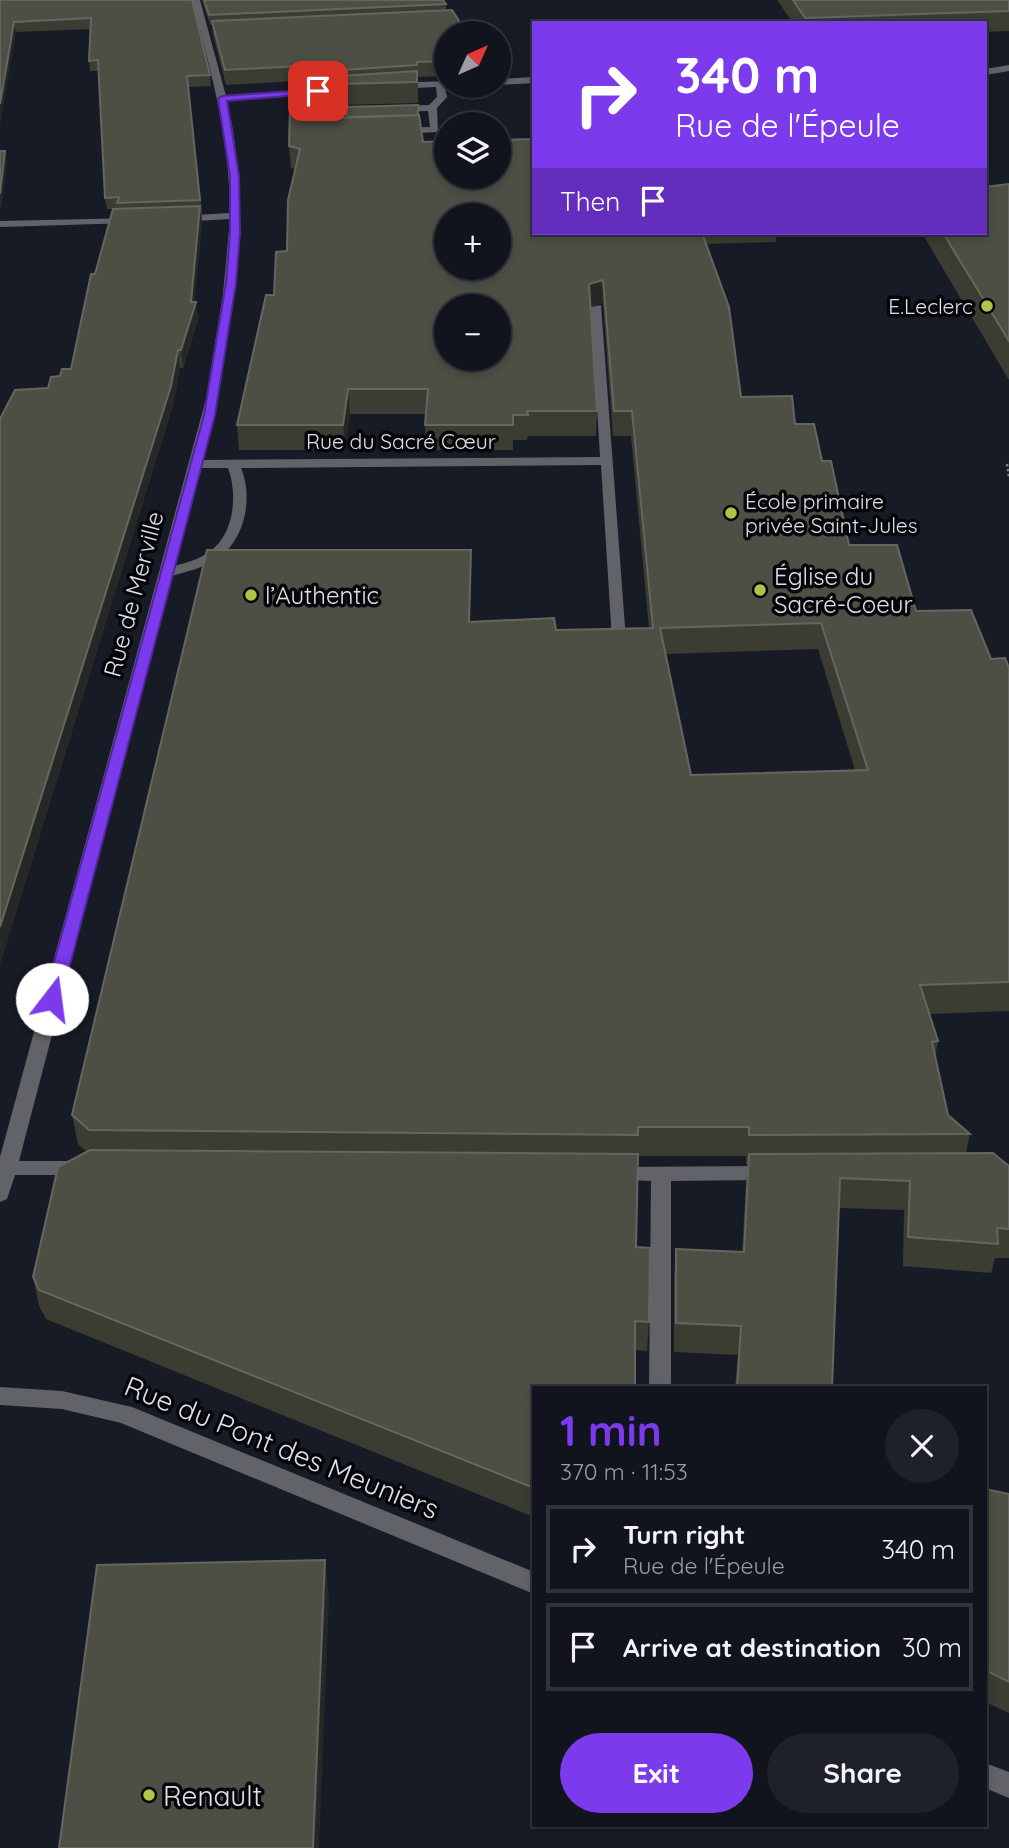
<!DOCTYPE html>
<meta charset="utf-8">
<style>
body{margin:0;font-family:Quicksand,sans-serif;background:#1e2129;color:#f1f3f6;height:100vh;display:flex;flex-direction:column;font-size:26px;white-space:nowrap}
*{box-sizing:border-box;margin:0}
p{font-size:23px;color:#9c9ea3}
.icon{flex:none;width:38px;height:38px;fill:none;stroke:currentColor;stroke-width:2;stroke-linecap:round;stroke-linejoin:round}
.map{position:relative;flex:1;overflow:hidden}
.side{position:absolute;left:532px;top:1386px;width:455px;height:441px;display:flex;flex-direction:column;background:#11141c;border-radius:0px;box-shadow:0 4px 10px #0003,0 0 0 2px #30333b}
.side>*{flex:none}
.top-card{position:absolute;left:532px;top:21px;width:455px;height:214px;border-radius:0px;box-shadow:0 4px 10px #0003,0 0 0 2px #30333b;background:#7c3aed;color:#fff;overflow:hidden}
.needle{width:46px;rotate:45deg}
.buttons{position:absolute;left:434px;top:21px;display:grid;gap:14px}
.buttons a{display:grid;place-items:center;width:77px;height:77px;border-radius:50%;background:#11141c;box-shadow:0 4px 10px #0003,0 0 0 2px #30333b;font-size:35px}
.pin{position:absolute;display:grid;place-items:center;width:60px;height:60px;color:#fff;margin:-30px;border-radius:14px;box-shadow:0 4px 10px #0006}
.me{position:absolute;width:77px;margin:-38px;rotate:15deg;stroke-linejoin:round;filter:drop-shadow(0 0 5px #0008)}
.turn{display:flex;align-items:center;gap:24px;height:147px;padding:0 28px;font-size:32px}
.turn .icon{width:91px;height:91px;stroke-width:2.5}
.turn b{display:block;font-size:49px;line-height:60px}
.then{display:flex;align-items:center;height:66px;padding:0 28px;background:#0003;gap:14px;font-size:26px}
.round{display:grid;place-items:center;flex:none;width:74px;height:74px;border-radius:37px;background:#1e2129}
.head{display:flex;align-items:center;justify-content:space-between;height:119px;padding:0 28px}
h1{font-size:42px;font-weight:800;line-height:52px;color:#7c3aed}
.cta{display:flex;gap:14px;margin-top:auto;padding:14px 28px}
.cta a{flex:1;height:80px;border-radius:42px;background:#7c3aed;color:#fff;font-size:28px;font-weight:800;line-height:80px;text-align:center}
.cta a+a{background:#1e2129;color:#f1f3f6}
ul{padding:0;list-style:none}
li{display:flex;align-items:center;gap:21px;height:88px;margin:0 14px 10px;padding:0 14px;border:4px solid #30333b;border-radius:0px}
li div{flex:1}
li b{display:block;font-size:26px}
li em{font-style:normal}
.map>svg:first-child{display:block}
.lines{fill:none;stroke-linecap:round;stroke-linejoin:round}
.path{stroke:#797c86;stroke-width:2.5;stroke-dasharray:2.5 2.5;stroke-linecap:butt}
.minor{fill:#616369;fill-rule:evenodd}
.wall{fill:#3b3d32;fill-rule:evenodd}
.shaded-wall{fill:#252824}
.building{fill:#4d4f45;stroke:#64665f;stroke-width:2;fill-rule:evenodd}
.route{fill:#7c3aed;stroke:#51269a;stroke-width:2}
.poi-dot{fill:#b4c24a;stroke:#05060a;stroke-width:2.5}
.labels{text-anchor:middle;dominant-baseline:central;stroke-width:7;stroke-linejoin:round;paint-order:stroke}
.far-poi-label{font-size:21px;fill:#dfe1e9;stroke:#05060a;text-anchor:end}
.far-street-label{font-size:21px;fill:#dfe1e9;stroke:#05060a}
.poi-label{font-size:24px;fill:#dfe1e9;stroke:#05060a;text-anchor:start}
.street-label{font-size:24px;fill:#dfe1e9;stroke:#05060a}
.near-street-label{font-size:28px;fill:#dfe1e9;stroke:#05060a}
.near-poi-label{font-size:28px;fill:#dfe1e9;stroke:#05060a;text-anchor:start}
</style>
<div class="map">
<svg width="1009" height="1848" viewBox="0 0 1009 1848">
<rect width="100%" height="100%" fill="#171b25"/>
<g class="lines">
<!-- path -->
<path class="path" d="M1007,464L1009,477"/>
<!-- minor -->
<g class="minor">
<path d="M192,0H200L226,96L313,89L318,92L313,95L227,101C238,148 241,194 240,241L218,399L202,460L600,457L591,307L601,305L626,640L619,644L612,640L601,465L241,468C253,496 246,539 218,558C205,568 187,571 172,576L19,1161H82L89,1163L92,1168L89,1173L82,1175H15L7,1199L0,1202V1157L206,399L223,294L230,219L180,222L175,219L180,216L230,213C230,140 211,70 192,0ZM200,468H228C237,491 235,529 215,547C204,558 189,562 174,566Z"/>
<path d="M1009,65V71L985,75V69Z"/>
<path d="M534,77V83L499,85V79Z"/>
<path d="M446,81V86H449L445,87L447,97L437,108L438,132L398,134L393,131L398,128L430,127L428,111L344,113L345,130L351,133L346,136L335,133L336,108L429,105L437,97L436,87L393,89L388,86L393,83Z"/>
<path d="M135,218V222L131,223L0,227V221Z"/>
<path d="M771,1166L778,1168L781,1173L778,1178L771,1180L671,1181V1388H649L651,1181L607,1179L604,1174L607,1169L614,1167Z"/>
<path d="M0,1387L62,1391L132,1407L534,1572V1594L121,1423L62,1409L0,1405Z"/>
<path d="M985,1763L1009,1772V1798L985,1788Z"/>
</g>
</g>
<!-- wall -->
<g class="wall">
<path d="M0,0H192L210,75L211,86L188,87L202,211V223L194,302H196L198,320L183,368H180L173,405L0,964V419L48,388L60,376L71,369L95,274L113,209H107L105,198L98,71H90L89,61L91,29L16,32Z"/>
<path d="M202,0H443L446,4V76L418,77V103L338,105L331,110V112L339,118L418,114L423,142L534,233H776V242L706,244L741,397L795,424L822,461L849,545L916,611L991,659L1009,668V1011L929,1014L938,1041L935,1057L948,1115L970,1134L966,1153L1009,1166V1258H995L991,1273L903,1266L904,1210L839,1208L832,1388H735L738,1355L674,1352V1278L676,1249L742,1252L746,1183L748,1164H746V1156H638L636,1247L649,1322L647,1351L635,1350L534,1388V1517L46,1319L39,1306L33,1277L87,1152L78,1144L72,1115L471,550L470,622L556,630L649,628L631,436H613L603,303L590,307L597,411L596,436H528L527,440H513V450H426L425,425L426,414H350L345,450H239L237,425L287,251L295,169L291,168L289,146L295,81L226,85L213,35L212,25H210ZM818,649L855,770L691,775L666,654Z"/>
<path d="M777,0H1009V31L985,32V23H793Z"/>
<path d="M1009,184V380L922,233H985Z"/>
<path d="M985,1489L1009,1494V1713L985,1702Z"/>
</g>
<!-- shaded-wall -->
<g class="shaded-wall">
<path d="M14,22L16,32L0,126V104Z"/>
<path d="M337,84L338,105L331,110L330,89Z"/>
<path d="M5,151L7,162L2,205L0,210V194Z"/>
<path d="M200,206L202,223L194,310L196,302L198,320L183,368L181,350Z"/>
<path d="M603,280V303L588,307L589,284Z"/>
<path d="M178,350L180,368L173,405L0,964V927Z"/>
<path d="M348,389L350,414L345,450L343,425Z"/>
<path d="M471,550V576L469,649V622Z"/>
<path d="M325,1560L329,1599L319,1848H313Z"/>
</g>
<!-- building -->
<g class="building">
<path d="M0,0H192L210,75L187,76L200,200L117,203L119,197L105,198L98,60L89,61L91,18L14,22L0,104Z"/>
<path d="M204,0H443L446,4L209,15Z"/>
<path d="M793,0H1009V11L805,18Z"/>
<path d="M452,10L467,33H446V61L417,62V65L298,73L300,66L225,70L212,21Z"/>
<path d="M417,71V82L337,84L330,89L331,112L339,118L419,115L423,142L446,141V177H499V140L534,139V233H702L729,307L741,397L792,396L795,424H814L822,461H831L849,545H897L916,611L971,610L991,659L1005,658L1009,668V982L920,985L938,1041L932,1042L948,1115L970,1134L749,1135V1127H638V1135L89,1130L72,1115L207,550H471L469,622L554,618L556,630L653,628L632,411H614L603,280L589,284L597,411H527L528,415H513V425H425L428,389H348L343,425H237L266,295H274L276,252L287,251L288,200L300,149L289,146L290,103L295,79ZM446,215H499V268H446ZM446,306H499V359H446ZM821,623L868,770L691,775L660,628Z"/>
<path d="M418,105V115L347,117L346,107Z"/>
<path d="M0,151H5L0,194Z"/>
<path d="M1009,184V341L943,233H985V187Z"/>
<path d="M200,206L191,302H196L181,350H178L171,386L0,927V419L15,390L48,388L51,377L60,376L62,369H71L91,274H95L113,209Z"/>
<path d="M90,1150L638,1154L636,1247L650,1248L649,1322L635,1321V1388H534V1488L39,1290L33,1277L58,1167Z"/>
<path d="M993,1153L1009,1166V1229L997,1228L998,1244L908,1237L910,1181L840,1178L832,1388H737L741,1326L676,1323V1249L744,1252L749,1154Z"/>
<path d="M985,1489L1009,1494V1682L985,1670Z"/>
<path d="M325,1560L313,1848H59L97,1565Z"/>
</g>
<!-- route -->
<path class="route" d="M318,89L321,93L227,101L239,176L240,232L236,283L215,415L61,999L58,1003H47L44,999L204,415L226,283L230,232V176L218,99L222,96Z"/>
<!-- markers -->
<g class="poi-dot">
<circle cx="987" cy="306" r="7"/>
<circle cx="731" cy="513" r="7"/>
<circle cx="760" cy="590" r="7"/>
<circle cx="251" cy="595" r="7"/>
<circle cx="149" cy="1795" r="7"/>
</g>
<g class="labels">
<!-- far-poi labels -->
<g class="far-poi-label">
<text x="973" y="306">E.Leclerc</text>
<text x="745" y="501" text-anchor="start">École primaire<tspan x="745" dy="24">privée Saint-Jules</tspan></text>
</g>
<!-- far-street labels -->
<g class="far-street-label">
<text x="401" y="441">Rue du Sacré Cœur</text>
</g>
<!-- poi labels -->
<g class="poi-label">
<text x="774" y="576">Église du<tspan x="774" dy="28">Sacré-Coeur</tspan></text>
<text x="265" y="595">l’Authentic</text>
</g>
<!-- street labels -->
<g class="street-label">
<text transform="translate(133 594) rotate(-75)">Rue de Merville</text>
</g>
<!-- near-street labels -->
<g class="near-street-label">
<text transform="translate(282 1447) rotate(22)">Rue du Pont des Meuniers</text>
</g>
<!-- near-poi labels -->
<g class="near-poi-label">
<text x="163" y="1795">Renault</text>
</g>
</g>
</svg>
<div class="buttons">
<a><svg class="needle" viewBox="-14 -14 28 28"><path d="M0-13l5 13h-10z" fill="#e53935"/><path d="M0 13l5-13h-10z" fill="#9c9ea3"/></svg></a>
<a><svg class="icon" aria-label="layers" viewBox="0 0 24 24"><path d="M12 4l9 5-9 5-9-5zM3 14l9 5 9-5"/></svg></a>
<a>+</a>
<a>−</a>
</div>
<div class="pin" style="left:318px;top:91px;background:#d93025"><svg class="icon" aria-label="arrive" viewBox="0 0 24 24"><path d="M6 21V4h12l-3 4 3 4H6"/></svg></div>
<svg class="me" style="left:52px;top:999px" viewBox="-20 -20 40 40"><circle r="19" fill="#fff"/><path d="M0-13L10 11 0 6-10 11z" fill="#7c3aed"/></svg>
<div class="top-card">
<div class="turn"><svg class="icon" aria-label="right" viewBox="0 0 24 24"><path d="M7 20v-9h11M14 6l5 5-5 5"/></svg><div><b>340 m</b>Rue de l'Épeule</div></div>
<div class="then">Then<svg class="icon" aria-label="arrive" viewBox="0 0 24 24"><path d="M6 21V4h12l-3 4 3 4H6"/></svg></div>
</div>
<section class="side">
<div class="head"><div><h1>1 min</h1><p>370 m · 11:53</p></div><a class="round"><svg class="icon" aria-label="close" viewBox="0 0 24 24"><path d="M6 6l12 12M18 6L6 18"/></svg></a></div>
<ul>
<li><svg class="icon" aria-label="right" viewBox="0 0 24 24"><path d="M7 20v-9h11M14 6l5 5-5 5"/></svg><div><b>Turn right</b><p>Rue de l'Épeule</p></div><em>340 m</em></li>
<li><svg class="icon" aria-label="arrive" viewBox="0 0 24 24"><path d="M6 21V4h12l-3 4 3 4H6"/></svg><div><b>Arrive at destination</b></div><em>30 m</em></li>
</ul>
<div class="cta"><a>Exit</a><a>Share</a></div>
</section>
</div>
